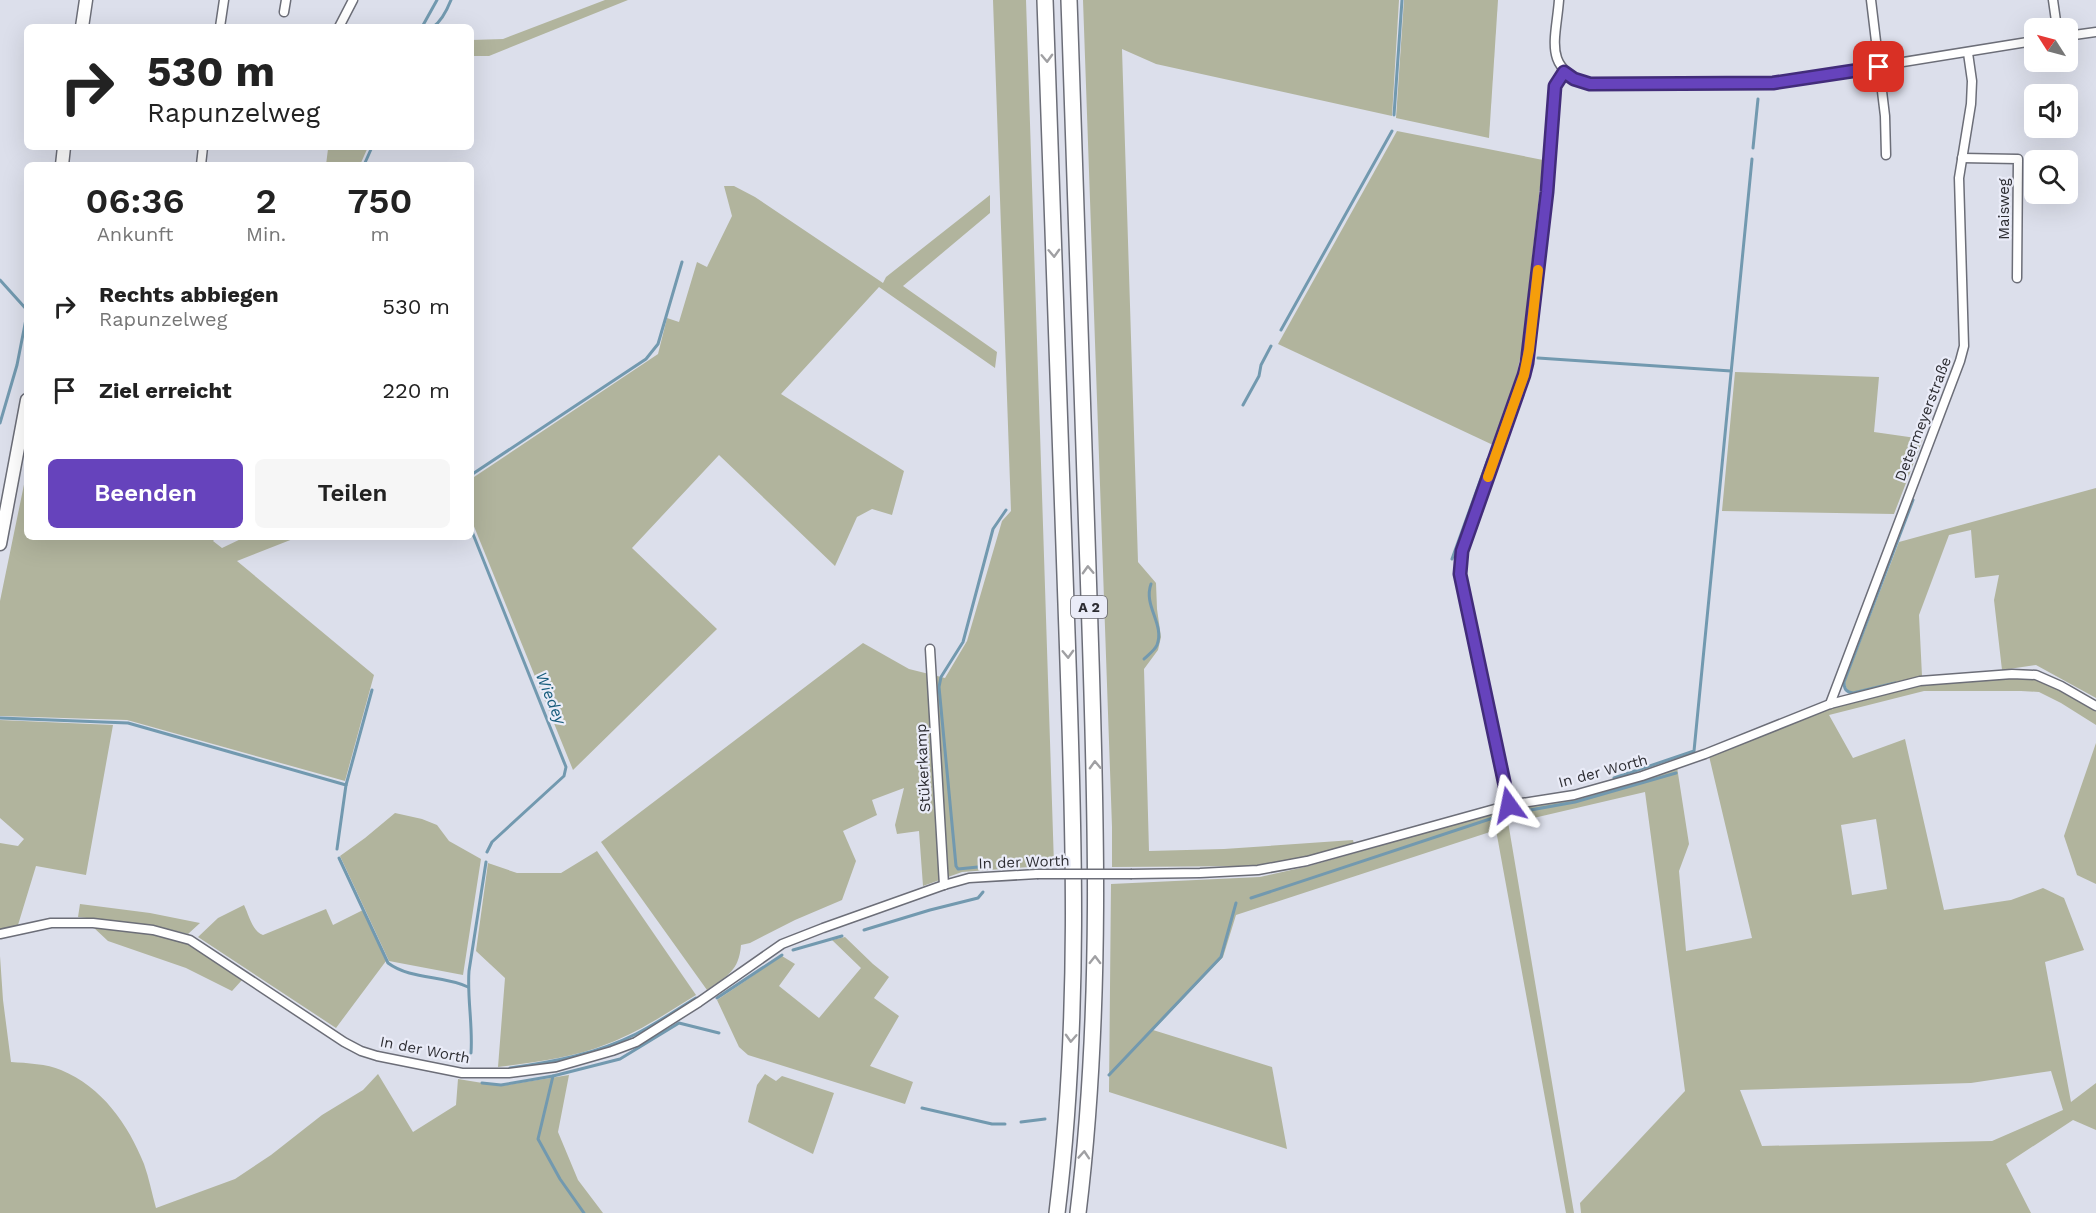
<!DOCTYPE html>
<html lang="de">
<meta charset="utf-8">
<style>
body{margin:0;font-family:"Work Sans",sans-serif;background:#f6f6f6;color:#222;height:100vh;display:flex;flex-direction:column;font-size:22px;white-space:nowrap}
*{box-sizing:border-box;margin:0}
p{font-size:20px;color:#767676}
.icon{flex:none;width:33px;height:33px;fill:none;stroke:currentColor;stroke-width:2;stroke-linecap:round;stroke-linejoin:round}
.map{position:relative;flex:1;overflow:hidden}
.drawer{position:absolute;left:24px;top:162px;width:450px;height:378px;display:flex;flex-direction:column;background:#fff;border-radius:9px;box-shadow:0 6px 24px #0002}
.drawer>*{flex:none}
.guide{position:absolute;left:24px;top:24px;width:450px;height:126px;border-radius:9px;box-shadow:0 6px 24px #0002;background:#fff;color:#222;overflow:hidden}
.needle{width:39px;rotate:306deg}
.controls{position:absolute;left:2024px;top:18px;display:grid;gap:12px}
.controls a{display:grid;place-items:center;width:54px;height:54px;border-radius:9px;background:#fff;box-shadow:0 6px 24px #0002;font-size:30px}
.pin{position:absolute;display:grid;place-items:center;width:51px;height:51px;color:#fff;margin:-26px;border-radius:12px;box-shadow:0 3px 9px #0006}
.me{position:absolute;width:66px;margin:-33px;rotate:348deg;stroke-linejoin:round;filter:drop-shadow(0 0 4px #0008)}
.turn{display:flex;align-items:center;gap:21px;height:126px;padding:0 24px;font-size:27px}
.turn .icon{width:78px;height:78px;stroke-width:2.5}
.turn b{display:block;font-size:42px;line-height:51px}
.eta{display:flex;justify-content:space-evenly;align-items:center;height:102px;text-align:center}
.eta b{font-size:36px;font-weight:600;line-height:42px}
.primary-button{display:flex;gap:12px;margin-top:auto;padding:12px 24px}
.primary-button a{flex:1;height:69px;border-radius:9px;background:#6643bc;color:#fff;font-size:24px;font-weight:600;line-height:69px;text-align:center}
.primary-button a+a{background:#f6f6f6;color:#222}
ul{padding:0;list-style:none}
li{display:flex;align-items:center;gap:18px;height:84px;padding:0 24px}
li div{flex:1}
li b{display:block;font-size:22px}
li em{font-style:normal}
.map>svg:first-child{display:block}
.green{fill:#b1b49d;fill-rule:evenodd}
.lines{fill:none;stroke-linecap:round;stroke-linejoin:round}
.stream{stroke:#7299af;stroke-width:3}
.street-casing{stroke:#6c6e78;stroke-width:11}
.secondary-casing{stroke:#6c6e78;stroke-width:15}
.highway-casing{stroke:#6c6e78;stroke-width:18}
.street{stroke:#fff;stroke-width:8}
.secondary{stroke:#fff;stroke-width:12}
.highway{stroke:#fff;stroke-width:15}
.street-bridge-casing{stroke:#6c6e78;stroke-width:11;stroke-linecap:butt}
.street-bridge{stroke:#fff;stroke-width:8}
.oneway{stroke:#a0a0a3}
.route-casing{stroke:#422c7a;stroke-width:15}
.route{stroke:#6643bc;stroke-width:10}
.slow{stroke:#f59e0b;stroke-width:10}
.labels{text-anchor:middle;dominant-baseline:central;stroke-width:4.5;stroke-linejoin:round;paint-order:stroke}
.shield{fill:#eaecf8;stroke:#66666d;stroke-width:1.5}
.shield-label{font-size:14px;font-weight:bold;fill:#2d2d32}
.street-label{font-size:15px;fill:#2d2d32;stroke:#eaecf8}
.water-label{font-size:16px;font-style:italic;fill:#185d7d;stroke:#eaecf8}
</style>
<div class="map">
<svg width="2096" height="1213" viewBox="0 0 2096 1213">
<rect width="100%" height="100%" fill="#dcdfeb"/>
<!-- green -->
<g class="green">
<path d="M605,0H628L489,56H471V40L503,39Z"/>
<path d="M993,0H1026L1054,865L962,872L923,886L919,831L897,834L895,825L904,788L872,800L877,815L843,831L856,861L842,900L795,920L750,943L741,945C739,971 727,976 707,990L601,842L863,643L909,669L945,678L967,641L1002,521L1011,511Z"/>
<path d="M1083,0H1399L1392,116L1156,64L1122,49L1138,562L1156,583L1157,609L1161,637L1158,650L1144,669L1149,851L1224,849L1353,840L1354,844L1307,857L1258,866L1112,867V827Z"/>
<path d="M1404,0H1498L1489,138L1396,118Z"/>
<path d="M1397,131L1543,160L1522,348L1517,373L1493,445L1278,344Z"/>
<path d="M311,147H368L360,165H326L328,149Z"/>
<path d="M724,186H734L755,197L883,283L886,277L990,195V213L903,286L997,352L995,368L879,287L781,394L904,471L892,515L872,509L857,517L835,566L719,455L632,548L717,629L573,770L471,519V479L658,354L667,318L679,322L697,262L707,267L732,216Z"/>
<path d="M1735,372L1879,377L1874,432L1923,439L1894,514L1722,511Z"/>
<path d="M27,470V537H217L213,541L222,548L245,537H298L237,561L374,675L345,781L127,720L0,716V601Z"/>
<path d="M2096,488V698L2036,665L2002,670L1994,600L1999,575L1975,578L1971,530L1949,535L1919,615L1922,676L1853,692H1849L1846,687L1845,682L1899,542Z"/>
<path d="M2012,677L2035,678L2060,688L2096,711V725L2061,703L2039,692L2021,691H1924L1829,715L1853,758L1905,739L1944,910L2011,900L2043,888L2064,898L2084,950L2045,962L2071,1102L2096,1083V1130L2073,1120L2006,1164L2031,1213H1581L1580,1203L1685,1091L1645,792L1517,822L1514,809L1574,799L1677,767L1689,844L1679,871L1686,951L1752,938L1709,756L1826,710L1921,684ZM1876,819L1887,889L1852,895L1841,825ZM2051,1071L2063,1110L1992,1141L1762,1146L1740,1090L1971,1083Z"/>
<path d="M0,720L113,725L86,875L36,866L18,925L0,930V843L18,846L24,839L0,818Z"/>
<path d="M2096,743V884L2077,875L2064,836Z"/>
<path d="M1506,810L1574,1213H1566L1496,830L1236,915L1223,957L1153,1030L1272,1067L1287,1149L1109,1092L1111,884L1260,877L1309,866Z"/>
<path d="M395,813L422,819L437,825L449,841L481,859L463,975L389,961L340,856L365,838Z"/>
<path d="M597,851L696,995C667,1013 639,1032 607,1044C572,1058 535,1062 498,1067L505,978L476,951L488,863L517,873H561Z"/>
<path d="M80,904L150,913L200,923L188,934L156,926L78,917Z"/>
<path d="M244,905C249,915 252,931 263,935L326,909L333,925L363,910L386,961L336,1028L198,937L218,918Z"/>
<path d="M93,927L154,934L189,944L242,980L232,991L186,968L108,941Z"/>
<path d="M845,937L873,964L889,977L874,998L899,1016L870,1066L913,1082L905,1104L748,1055L739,1047L717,1000L782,956L795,964L779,986L819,1018L861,968L832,940Z"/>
<path d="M0,956L3,1000L11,1062C27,1063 47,1064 61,1070C102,1087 128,1124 144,1164C149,1178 152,1194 156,1208L235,1179L271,1155L322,1115L363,1090L378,1074L413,1132L456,1105L458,1079L501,1086L569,1075L558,1132L578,1180L603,1213H0Z"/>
<path d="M765,1074L776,1081L782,1076L834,1093L813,1154L748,1122L757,1085Z"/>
</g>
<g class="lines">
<!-- stream -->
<g class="stream">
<path d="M422,27L437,0"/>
<path d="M433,27C442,21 447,10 451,0"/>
<path d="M1394,115L1402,0"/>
<path d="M1753,148L1758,99"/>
<path d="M364,165L372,147"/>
<path d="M0,280L27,310"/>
<path d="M1281,330L1392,131"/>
<path d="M1538,358L1731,371"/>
<path d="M1243,405L1259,376L1261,365L1271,346"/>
<path d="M0,423L17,365L27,314"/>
<path d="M471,475L646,359L658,344L682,262"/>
<path d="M471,529L566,767L564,776L492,842L487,852"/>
<path d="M1452,559L1488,459"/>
<path d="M1461,601L1502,798"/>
<path d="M1144,659C1148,655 1155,650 1157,645C1165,624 1143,606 1151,584"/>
<path d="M1895,683L1853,693C1846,692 1844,689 1844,682L1913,500"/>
<path d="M0,718L128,723L346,785L337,849"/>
<path d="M1614,778L1694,751L1752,159"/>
<path d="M346,785L372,690"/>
<path d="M1519,812L1575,802L1676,773"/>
<path d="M339,858L388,963C411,980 443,975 468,987"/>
<path d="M978,867L958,869L956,866L939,687L941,677L963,642L993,529L1006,510"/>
<path d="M1251,898L1502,815"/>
<path d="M864,930L930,910L978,898L983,892"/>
<path d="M793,950L842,936"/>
<path d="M717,998L782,955"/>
<path d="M471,1053C473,1025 467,998 469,971L486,862"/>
<path d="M510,1068C553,1062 596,1054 636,1034C656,1024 676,1010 696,998"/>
<path d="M1109,1075L1221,957L1236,903"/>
<path d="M553,1076L538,1139L560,1179L584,1213"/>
<path d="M482,1083L501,1085L553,1076L620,1059L679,1023L719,1033"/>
<path d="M922,1108L992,1124H1005"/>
<path d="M1021,1122L1045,1119"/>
</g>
<!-- street casing -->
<g class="street-casing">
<g id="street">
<path d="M1559,0C1556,40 1542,69 1590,84L1773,83L2034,41"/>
<path d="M1871,0L1885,116L1886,155"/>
<path d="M2053,0L2057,28"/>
<path d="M284,12L286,0"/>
<path d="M220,27L224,0"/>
<path d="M339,27L353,0"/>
<path d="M2067,36L2096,32"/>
<path d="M1962,158L2018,159L2017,278"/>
<path d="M201,165L203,147"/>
<path d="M930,649L944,885"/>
<path d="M1830,704L1960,361L1964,346L1959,178L1971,104L1972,81L1968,53"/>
<path d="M1509,805L1460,574L1462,551L1524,375L1529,350L1547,192L1555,86L1565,72"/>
<path d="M1132,874L1200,873L1258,870L1307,861L1509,805L1574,795L1642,776L1705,754L1830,704L1920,681L2012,674L2036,675L2061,686L2096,706"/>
<path d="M0,934L51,923H93L153,930L190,940L344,1042L361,1051L377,1056L462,1073H509L556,1067L612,1051L636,1042L699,1002L782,944L823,928L944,885L969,878L1037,874"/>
</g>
</g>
<!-- secondary casing -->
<g class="secondary-casing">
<g id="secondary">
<path d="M82,27L86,0"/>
<path d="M62,165L64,147"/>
<path d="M0,544L27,400"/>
</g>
</g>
<!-- highway casing -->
<g class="highway-casing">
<g id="highway">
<path d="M1045,0C1052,201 1059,402 1066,604C1073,807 1082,1010 1057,1213"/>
<path d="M1069,0C1076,199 1082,398 1089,598C1096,803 1103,1009 1078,1213"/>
</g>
</g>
<!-- street -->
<use href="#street" class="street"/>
<!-- secondary -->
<use href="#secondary" class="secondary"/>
<!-- highway -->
<use href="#highway" class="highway"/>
<!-- street-bridge casing -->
<g class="street-bridge-casing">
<path id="street-bridge" d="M1037,874H1132"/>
</g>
<!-- street-bridge -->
<use href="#street-bridge" class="street-bridge"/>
</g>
<!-- one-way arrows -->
<defs><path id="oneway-chevron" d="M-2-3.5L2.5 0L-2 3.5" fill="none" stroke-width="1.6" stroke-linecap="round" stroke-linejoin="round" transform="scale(1.5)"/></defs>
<g class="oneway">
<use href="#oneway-chevron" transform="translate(1047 58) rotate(88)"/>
<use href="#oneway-chevron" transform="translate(1054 253) rotate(88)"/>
<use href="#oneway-chevron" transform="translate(1088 570) rotate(-92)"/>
<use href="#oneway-chevron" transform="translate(1068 654) rotate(88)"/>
<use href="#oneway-chevron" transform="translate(1095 765) rotate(-92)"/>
<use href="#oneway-chevron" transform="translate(1095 960) rotate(-89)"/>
<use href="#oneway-chevron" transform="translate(1071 1038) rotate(93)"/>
<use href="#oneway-chevron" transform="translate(1084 1155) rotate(-86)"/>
</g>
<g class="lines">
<!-- route casing -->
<g class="route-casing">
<path id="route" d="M1509,805L1460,574L1462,551L1524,375L1527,363L1547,192L1555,86L1564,72L1574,79L1590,84L1773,83L1879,67"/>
</g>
<!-- route -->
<use href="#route" class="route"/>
<!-- slow -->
<path class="slow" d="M1488,477L1524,375L1529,350L1538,270"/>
</g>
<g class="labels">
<!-- shield labels -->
<rect class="shield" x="1071" y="596" width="36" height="22" rx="4.5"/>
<g class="shield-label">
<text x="1089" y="607">A 2</text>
</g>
<!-- street labels -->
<g class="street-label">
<text transform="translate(2004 209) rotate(-90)">Maisweg</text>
<text transform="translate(1923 419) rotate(-69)">Determeyerstraße</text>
<text transform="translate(923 768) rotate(-93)">Stükerkamp</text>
<text transform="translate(1603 771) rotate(-15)">In der Worth</text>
<text transform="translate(1024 862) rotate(-2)">In der Worth</text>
<text transform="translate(425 1050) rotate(11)">In der Worth</text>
</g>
<!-- water labels -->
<g class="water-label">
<text transform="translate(551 698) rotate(68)">Wiedey</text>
</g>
</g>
</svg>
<div class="controls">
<a><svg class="needle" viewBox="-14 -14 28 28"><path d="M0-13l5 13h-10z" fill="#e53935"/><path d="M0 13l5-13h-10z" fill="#767676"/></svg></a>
<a><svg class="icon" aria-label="sound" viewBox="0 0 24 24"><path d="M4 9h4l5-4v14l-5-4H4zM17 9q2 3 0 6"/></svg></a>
<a><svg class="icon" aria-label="search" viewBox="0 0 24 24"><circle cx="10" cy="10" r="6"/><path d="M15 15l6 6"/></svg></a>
</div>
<div class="pin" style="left:1879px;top:67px;background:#d93025"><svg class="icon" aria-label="arrive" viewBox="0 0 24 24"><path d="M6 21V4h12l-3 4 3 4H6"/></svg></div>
<svg class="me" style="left:1509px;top:805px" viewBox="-20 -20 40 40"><path d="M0-17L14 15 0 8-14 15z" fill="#6643bc" stroke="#fff" stroke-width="4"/></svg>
<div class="guide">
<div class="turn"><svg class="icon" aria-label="right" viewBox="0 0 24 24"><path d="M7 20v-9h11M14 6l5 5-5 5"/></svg><div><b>530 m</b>Rapunzelweg</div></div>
</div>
<section class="drawer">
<div class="eta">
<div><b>06:36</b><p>Ankunft</p></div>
<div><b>2</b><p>Min.</p></div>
<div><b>750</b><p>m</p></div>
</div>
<ul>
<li><svg class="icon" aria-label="right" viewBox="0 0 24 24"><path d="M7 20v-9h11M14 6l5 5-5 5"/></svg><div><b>Rechts abbiegen</b><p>Rapunzelweg</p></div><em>530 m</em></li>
<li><svg class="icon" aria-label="arrive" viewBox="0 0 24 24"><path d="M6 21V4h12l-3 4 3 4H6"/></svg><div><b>Ziel erreicht</b></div><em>220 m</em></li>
</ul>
<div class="primary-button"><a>Beenden</a><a>Teilen</a></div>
</section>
</div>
